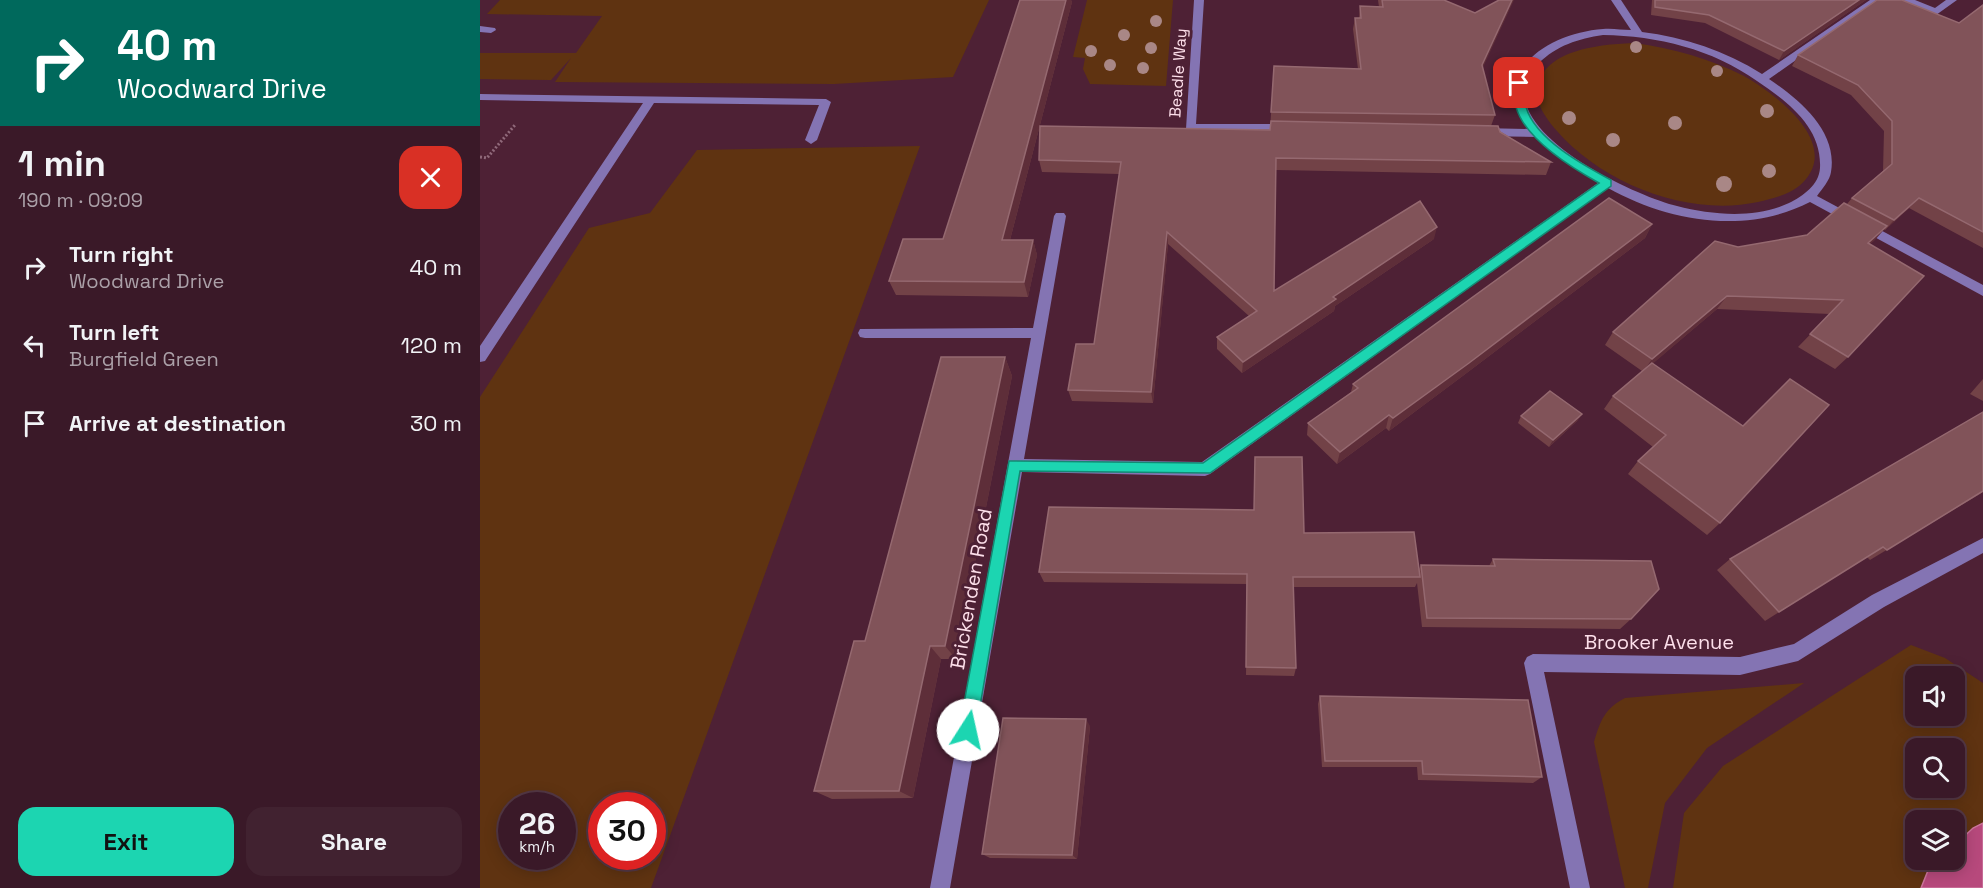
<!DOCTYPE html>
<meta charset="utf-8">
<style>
body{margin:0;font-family:"Space Grotesk",sans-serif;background:#412230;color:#f1f3f6;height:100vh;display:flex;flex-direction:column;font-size:22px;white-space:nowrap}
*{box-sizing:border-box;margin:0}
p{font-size:20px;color:#aba0a8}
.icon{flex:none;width:33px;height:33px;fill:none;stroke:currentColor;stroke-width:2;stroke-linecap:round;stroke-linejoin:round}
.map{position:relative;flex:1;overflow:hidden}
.drawer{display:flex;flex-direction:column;background:#3a1928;width:480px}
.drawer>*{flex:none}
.top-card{background:#00695c;color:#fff;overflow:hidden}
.fabs{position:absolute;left:1425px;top:666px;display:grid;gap:12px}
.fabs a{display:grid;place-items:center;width:60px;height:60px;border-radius:12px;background:#3a1928;box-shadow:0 3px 15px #0003,0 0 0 2px #543845;font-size:30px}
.speed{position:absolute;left:18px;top:792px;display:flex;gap:12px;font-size:30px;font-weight:700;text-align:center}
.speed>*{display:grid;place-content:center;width:78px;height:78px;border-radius:50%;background:#3a1928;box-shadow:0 3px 15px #0003,0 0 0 2px #543845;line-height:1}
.speed small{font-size:15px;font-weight:400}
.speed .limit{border:9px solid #d22;background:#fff;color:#111}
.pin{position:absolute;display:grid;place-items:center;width:51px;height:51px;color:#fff;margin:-26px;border-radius:12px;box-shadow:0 3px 9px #0006}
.me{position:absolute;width:66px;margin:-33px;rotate:10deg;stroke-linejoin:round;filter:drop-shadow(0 0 4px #0008)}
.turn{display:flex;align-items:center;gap:21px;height:126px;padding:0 18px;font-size:27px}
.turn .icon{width:78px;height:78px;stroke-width:2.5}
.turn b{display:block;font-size:42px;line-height:51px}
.round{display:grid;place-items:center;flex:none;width:63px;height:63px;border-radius:18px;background:#412230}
.head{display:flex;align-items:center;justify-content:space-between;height:102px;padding:0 18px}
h1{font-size:36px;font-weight:600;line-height:45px}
.cta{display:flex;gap:12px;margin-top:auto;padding:12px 18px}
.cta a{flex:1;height:69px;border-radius:18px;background:#1cd5b1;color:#111;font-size:24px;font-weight:600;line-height:69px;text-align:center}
.cta a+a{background:#412230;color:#f1f3f6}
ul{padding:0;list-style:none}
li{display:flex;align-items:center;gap:18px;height:78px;padding:0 18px}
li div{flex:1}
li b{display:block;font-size:22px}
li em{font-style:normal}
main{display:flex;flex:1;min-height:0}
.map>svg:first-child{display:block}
.green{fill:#5f3311;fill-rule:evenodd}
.water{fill:#b7497c;stroke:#cc769d;stroke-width:1.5}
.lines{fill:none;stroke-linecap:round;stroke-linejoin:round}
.path{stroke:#90697a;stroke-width:3;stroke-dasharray:2 2;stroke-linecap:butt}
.minor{fill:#8474b3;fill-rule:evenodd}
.tree{fill:#a98786}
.wall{fill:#724247}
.shaded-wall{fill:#5e2e39}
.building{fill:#815359;stroke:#956970;stroke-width:1.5}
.route{fill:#1cd5b1;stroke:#128a73;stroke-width:1.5}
.labels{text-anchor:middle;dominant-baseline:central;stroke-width:6;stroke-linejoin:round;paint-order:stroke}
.far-street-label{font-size:16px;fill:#fddfea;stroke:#4e2135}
.street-label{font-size:20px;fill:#fddfea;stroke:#4e2135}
</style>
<main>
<section class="drawer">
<div class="top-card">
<div class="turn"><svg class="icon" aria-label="right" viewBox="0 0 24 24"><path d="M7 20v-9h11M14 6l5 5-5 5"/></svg><div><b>40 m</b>Woodward Drive</div></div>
</div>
<div class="head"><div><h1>1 min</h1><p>190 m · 09:09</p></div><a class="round" style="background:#d93025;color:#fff"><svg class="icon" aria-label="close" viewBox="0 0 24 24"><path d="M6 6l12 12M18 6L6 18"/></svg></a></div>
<ul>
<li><svg class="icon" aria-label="right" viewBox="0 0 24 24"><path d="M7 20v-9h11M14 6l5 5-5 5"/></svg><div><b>Turn right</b><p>Woodward Drive</p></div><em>40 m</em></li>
<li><svg class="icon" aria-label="left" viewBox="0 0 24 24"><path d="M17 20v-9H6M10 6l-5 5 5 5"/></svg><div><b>Turn left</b><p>Burgfield Green</p></div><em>120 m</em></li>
<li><svg class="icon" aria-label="arrive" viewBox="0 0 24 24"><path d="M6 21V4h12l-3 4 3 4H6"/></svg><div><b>Arrive at destination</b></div><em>30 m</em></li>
</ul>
<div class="cta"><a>Exit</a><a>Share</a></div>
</section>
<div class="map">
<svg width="1503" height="888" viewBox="0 0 1503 888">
<rect width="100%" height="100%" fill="#4e2135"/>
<!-- green -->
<g class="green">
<path d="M20,0H509L473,77L354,84L75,82L91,58L71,80L0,79V53H96L122,16L7,14Z"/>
<path d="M607,0H693L686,86L610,84L603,69L605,58L593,57Z"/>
<path d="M1155,43C1192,48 1231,59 1264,76C1294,93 1358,140 1326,179C1314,194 1295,198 1278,202C1208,217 1123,184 1077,131C1069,122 1058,108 1057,95C1056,49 1123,44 1155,43Z"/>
<path d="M440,146L171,888H0V397L109,228L170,213L217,150ZM32,806H82V856H32ZM122,806H172V856H122Z"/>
<path d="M1431,645L1465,658L1503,683V888H1193L1204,813L1243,766ZM1436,676H1474V716H1436ZM1436,748H1474V788H1436ZM1436,820H1474V860H1436Z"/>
<path d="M1324,683L1227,748L1185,803L1168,888H1145L1114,742C1120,721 1125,708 1145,698Z"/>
</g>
<!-- water -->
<path class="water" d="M1503,823V888H1441L1449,868L1459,860H1474L1475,845L1493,828Z"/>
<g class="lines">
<!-- path -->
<path class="path" d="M0,157L7,158L35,125"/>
<!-- minor -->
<g class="minor">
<path d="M714,0H724L716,124H808L814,128L812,130L706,129Z"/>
<path d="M1131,0H1141L1162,32C1204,37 1246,51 1282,74L1390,0H1401L1289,79C1319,99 1358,131 1351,172C1350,180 1342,189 1337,196L1503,285V296L1330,202C1266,235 1189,222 1128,188L730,474L725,476L542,472L470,888H450L551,338H385L380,337L378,333L380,329L553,328L574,216L576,213H584L586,216L544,459L722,462L1118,183L1081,159L1057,137L1000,136L994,132L1000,128L1051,129C1006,72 1069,33 1123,29C1132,28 1142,30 1151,30ZM1123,35C1178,36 1232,49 1277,81C1308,102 1342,127 1340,168C1339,185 1323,196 1309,203C1275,219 1232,215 1197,206C1154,196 998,124 1058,64C1077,45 1098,39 1123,35Z"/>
<path d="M1421,0H1435L1455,8L1466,0H1477L1456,15Z"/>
<path d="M0,26L15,28L16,30L11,33L0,32Z"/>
<path d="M0,94L346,99L351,102L337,140L331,144L325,140L339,105L174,103L5,361L0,362V346L163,103L0,100Z"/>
<path d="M1503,538V553L1404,607L1318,661L1260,675L1064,672L1110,888H1090L1044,663L1047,657L1053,654L1260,657L1314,644L1392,595Z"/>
</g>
</g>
<!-- trees -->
<g class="tree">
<circle cx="676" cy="21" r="6"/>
<circle cx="644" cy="35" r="6"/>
<circle cx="1156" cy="47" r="6"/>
<circle cx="671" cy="48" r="6"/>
<circle cx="611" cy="51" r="6"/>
<circle cx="630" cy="65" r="6"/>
<circle cx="663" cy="68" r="6"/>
<circle cx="1237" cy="71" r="6"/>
<circle cx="1287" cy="111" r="7"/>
<circle cx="1089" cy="118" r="7"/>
<circle cx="1195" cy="123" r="7"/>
<circle cx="1133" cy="140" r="7"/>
<circle cx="1289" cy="171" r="7"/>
<circle cx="1244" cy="184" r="8"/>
</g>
<!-- wall -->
<g class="wall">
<path d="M540,0H591L592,2L530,240H553L557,255L548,297L416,295L409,281L463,239Z"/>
<path d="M898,0H964L1002,68L1015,115L1011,126L1071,162L1066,175L796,170L794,291L954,239L855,306L854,311L762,373L737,349V337L769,316L688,244L673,403L592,401L588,390L614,344L639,174L562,172L559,160L790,130L794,66L878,69L873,29L875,18H879L880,6L899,7Z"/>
<path d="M1172,0H1386L1299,60L1225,23L1171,15Z"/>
<path d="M1503,5V248L1429,208L1405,230L1404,229L1390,244L1368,357L1355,369L1318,347L1350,314L1237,309L1173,363L1240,523L1227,535L1148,474L1158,461L1173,447L1124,409L1133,396L1162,371L1125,345L1133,332L1258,247L1327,235L1367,204L1372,198L1403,171L1404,131L1371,95L1312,66L1318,55L1479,23Z"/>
<path d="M1172,224L1165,238L984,375L909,431L906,428L857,464L827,435L828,423L871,392L873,384Z"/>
<path d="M525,357L532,376L476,659H461L433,798L352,799L334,791Z"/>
<path d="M1503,379V401L1490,394Z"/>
<path d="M1102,414L1097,421L1069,447L1038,423L1041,416Z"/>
<path d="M1503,492L1390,560L1387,557L1285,621L1237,570L1250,559Z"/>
<path d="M1013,559L1151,619L1140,629L942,627L937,583L935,587H813L816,668L814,676L766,675L767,584L564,582L559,572L939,569L941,565L1009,566Z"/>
<path d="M840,696L1062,777L1053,783L938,780L937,767H842L838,704Z"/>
<path d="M610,726L597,859L510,858L502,854Z"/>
</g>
<!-- shaded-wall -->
<g class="shaded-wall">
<path d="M586,0H591L592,2L526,255L522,240Z"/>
<path d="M1032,0H1034L999,76L1002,65Z"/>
<path d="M1379,0H1386L1299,60L1304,51Z"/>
<path d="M1439,198L1429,208L1405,230L1414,220Z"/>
<path d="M1172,224L1165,238L984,375L909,431L913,418Z"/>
<path d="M1407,226L1395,240L1376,257L1388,243Z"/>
<path d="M957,227L954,239L855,306L854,311L762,373L763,362L853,297Z"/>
<path d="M687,232L688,244L673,403L671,392Z"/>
<path d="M553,240L557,255L548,297L544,282Z"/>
<path d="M1247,296L1237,309L1163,372L1172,359Z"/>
<path d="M525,357L532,376L476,659L465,646Z"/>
<path d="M1102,414L1097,421L1069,447L1073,440Z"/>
<path d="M909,415L906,428L857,464L860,452Z"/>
<path d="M1503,491V492L1390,560L1407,550Z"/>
<path d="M450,646L461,659L433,798L419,791Z"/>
<path d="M606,719L610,726L597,859L592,855Z"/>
</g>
<!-- building -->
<g class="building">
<path d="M540,0H586L522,240H553L544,282L409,281L423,239H463Z"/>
<path d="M902,0H964L995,13L1019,0H1032L1002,65L1015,115L791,112L794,66L881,69L875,18H881L880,6L903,7Z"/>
<path d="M1175,0H1379L1304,51L1229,15L1175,7Z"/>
<path d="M1397,0H1422L1479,23L1503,5V232L1439,198L1414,220L1372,198L1412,164V121L1378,85L1318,55Z"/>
<path d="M791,121L1018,126L1020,132L1071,162L796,158L794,291L940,201L957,227L853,297L856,299L763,362L737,337L777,311L687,232L671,392L588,390L596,344H614L641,162L559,160L560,126L790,130Z"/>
<path d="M1129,198L1172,224L989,363L913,418L909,415L860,452L828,423L878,388L873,384Z"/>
<path d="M1364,203L1407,226L1388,243L1444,276L1368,357L1330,334L1363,300L1247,296L1172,359L1133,332L1235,241L1258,247L1327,235Z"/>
<path d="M461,357H525L465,646H450L419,791H334L374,641H385Z"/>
<path d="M1172,363L1263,426L1310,379L1349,405L1240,523L1158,461L1186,435L1133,396Z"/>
<path d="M1070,391L1102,414L1073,440L1041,416Z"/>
<path d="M1503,412V491L1407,550L1403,547L1299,612L1250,559Z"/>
<path d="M775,457H822L824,533L934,532L940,577H813L816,668L766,667L767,574L559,572L569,507L774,510Z"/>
<path d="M1013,559L1171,561L1179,589L1151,619L947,618L941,565L1015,566Z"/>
<path d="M840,696L1048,700L1062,777L943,774L942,761H845Z"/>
<path d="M523,718L606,719L592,855L502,854Z"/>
</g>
<!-- route -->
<path class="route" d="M1039,80L1043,83C1044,91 1044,100 1046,107C1055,139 1103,165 1131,180V186L730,473L540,471L496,730L494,736L488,739L482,736L479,730L529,461L723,463L1119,183C1092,168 1045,139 1036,107C1034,100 1034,91 1034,83Z"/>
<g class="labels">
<!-- far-street labels -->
<g class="far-street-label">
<text transform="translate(698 73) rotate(-86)">Beadle Way</text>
</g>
<!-- street labels -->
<g class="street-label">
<text transform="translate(491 589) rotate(-80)">Brickenden Road</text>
<text x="1179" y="642">Brooker Avenue</text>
</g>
</g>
</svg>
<div class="fabs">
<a><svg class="icon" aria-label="sound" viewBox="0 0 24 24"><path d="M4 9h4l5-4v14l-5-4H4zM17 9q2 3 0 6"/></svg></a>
<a><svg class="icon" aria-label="search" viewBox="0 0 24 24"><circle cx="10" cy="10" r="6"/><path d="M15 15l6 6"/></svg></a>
<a><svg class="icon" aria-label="layers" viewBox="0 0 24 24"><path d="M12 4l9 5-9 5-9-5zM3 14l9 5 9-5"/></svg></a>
</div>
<div class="speed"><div>26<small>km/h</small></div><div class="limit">30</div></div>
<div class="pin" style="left:1039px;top:83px;background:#d93025"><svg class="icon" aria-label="arrive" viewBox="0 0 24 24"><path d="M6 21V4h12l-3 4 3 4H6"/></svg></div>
<svg class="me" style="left:488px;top:730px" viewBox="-20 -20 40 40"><circle r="19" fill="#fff"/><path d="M0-13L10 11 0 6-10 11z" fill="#1cd5b1"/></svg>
</div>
</main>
